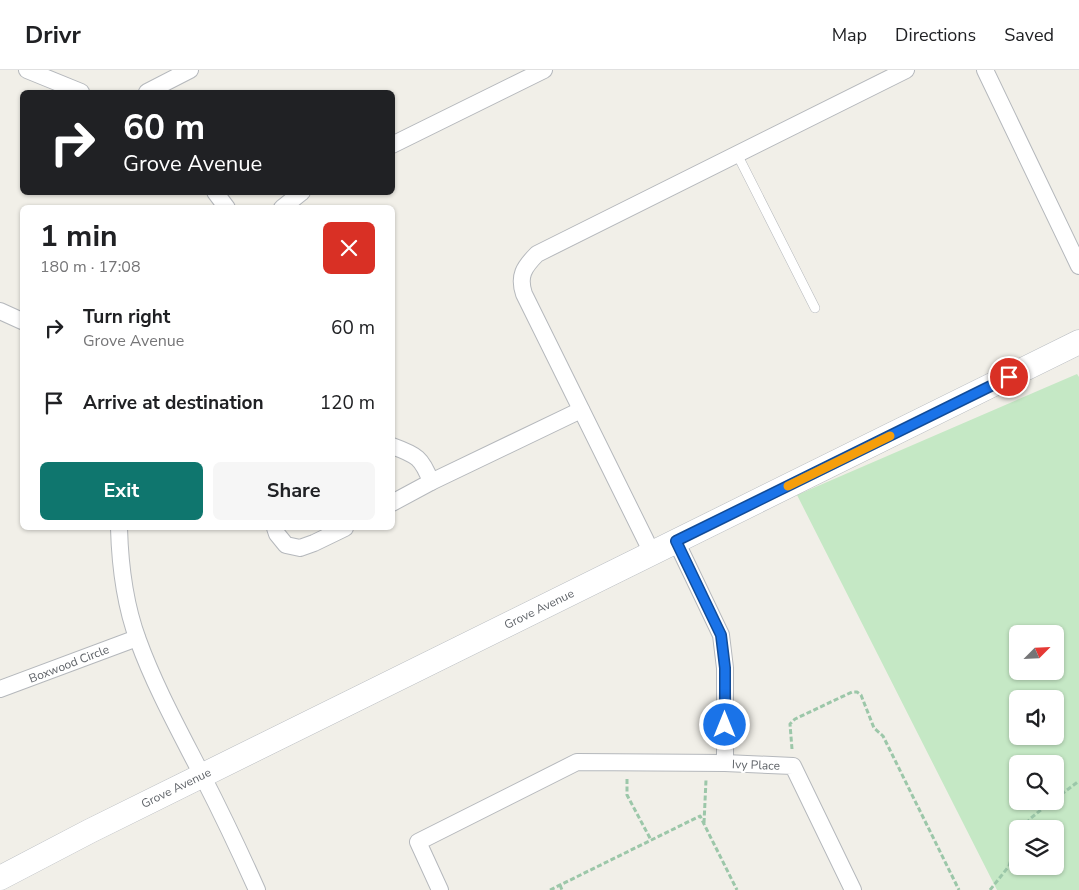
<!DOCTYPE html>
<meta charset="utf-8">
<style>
body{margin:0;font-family:"Nunito Sans",sans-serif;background:#f6f6f6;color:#202124;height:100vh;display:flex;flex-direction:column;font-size:19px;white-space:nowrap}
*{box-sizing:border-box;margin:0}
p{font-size:16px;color:#757577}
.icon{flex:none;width:28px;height:28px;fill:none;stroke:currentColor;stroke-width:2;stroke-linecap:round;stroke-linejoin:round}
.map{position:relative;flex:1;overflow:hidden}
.panel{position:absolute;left:20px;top:135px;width:375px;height:325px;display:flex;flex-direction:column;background:#fff;border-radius:8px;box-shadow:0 1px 4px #0004}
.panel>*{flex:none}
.hud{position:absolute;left:20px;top:20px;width:375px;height:105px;border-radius:8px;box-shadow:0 1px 4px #0004;background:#202124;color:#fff;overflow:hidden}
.needle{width:32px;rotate:66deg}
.controls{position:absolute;left:1009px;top:555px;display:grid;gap:10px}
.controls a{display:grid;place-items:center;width:55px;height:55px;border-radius:8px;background:#fff;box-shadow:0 1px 4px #0004;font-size:25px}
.pin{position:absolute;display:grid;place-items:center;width:42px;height:42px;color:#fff;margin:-21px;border:2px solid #fff;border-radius:50%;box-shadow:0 1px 5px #0007}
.me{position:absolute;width:55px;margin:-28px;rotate:0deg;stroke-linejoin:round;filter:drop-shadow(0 0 4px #0008)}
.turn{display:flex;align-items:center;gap:18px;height:105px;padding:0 20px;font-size:22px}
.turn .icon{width:65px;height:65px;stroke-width:2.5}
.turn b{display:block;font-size:35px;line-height:42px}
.round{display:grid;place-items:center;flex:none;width:52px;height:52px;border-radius:8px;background:#f6f6f6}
.overview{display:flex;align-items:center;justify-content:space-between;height:85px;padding:0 20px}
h1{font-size:30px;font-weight:700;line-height:38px}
.primary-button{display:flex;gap:10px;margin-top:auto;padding:10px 20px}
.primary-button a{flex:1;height:58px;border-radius:8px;background:#0f766e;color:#fff;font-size:20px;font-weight:700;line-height:58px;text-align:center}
.primary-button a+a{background:#f6f6f6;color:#202124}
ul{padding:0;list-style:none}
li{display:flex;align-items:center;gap:15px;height:75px;padding:0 20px}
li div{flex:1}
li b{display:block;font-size:19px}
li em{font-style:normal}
header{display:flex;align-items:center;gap:30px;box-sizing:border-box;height:70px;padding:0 25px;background:#fff;border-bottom:1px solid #e0e0e0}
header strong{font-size:24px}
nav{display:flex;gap:28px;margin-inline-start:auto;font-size:18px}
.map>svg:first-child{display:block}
.green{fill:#c5e8c5;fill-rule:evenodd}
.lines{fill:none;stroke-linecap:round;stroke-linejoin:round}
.lane-casing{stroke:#b5b8bc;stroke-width:10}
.street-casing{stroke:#b5b8bc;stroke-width:18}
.secondary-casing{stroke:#b6babf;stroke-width:25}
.path{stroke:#9cc7a9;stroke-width:3;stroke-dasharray:5 2.5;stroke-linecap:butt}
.lane{stroke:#fff;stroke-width:9}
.street{stroke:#fff;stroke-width:16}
.secondary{stroke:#fff;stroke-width:24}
.route-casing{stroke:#114b97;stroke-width:12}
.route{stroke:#1a73e8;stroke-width:9}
.slow{stroke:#f59e0b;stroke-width:9}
.labels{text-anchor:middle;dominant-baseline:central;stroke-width:4.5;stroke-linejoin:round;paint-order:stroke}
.street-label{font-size:12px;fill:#5f6368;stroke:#fff}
</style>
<header>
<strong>Drivr</strong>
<nav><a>Map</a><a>Directions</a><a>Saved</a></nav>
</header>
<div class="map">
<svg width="1079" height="820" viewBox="0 0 1079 820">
<rect width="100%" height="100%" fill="#f1efe8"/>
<!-- green -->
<path class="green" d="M1077,304L1079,307V820H997L797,425ZM1018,564H1055V601H1018ZM1018,629H1055V666H1018ZM1018,694H1055V731H1018ZM1018,759H1055V796H1018Z"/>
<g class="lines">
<!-- lane casing -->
<g class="lane-casing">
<path id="lane" d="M737,84L815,238"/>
</g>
<!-- street casing -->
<g class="street-casing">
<g id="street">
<path d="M27,0L81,22"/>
<path d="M985,0L1079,196"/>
<path d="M147,22L190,0"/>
<path d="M392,75L544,0"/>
<path d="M215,122L227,138"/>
<path d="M282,138L302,122"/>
<path d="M0,241L22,251"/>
<path d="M392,376C417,385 422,388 431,412L392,433"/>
<path d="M431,412L581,340"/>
<path d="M119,458C120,494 125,535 138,570C155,617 180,662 203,707C222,744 240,782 257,820"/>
<path d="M275,458L277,464L286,475L300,478L314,473L345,458"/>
<path d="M676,471L721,565L725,598V693"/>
<path d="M652,483L524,224C518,206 524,197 537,184L906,0"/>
<path d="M0,619L137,568"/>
<path d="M440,820L418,772L577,692L725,693L793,696L853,820"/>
</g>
</g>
<!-- secondary casing -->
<g class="secondary-casing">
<path id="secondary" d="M0,808L90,761L1079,272"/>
</g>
<!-- path -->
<g class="path">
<path d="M792,679L790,654L795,649L852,622H857L861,625L874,658L883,666L959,820"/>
<path d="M627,709V725L651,770"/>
<path d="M1055,729L1079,711"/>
<path d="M704,753L706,710"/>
<path d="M1021,759L1031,748L1052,731"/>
<path d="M560,815L562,820"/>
<path d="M550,820L700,746L737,820"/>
<path d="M990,820L1009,796L1018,768"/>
</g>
<!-- lane -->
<use href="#lane" class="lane"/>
<!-- street -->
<use href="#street" class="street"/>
<!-- secondary -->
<use href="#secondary" class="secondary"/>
</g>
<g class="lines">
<!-- route casing -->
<g class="route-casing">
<path id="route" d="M725,655V598L721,565L676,471L1009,307"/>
</g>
<!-- route -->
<use href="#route" class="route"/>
<!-- slow -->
<path class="slow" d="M788,416L890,366"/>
</g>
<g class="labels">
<!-- street labels -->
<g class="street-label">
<text transform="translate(539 539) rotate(-26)">Grove Avenue</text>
<text transform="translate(69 594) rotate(-21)">Boxwood Circle</text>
<text transform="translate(756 695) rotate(2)">Ivy Place</text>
<text transform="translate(176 718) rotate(-26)">Grove Avenue</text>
</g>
</g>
</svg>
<div class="controls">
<a><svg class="needle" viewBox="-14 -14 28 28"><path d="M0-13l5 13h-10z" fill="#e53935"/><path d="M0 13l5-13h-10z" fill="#757577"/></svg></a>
<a><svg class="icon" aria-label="sound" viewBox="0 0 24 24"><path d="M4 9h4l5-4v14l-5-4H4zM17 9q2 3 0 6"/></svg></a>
<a><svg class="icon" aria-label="search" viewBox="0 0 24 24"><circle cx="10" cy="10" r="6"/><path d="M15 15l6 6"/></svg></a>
<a><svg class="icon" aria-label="layers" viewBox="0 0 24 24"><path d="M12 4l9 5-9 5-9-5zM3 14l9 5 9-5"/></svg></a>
</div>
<div class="pin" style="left:1009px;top:307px;background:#d93025"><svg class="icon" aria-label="arrive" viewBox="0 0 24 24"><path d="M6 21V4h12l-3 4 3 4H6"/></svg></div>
<svg class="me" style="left:725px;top:655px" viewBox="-20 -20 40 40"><circle r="17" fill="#1a73e8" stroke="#fff" stroke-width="3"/><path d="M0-11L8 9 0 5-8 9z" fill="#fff"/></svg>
<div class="hud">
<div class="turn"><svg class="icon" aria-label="right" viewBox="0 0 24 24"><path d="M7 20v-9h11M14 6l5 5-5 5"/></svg><div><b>60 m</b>Grove Avenue</div></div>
</div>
<section class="panel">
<div class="overview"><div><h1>1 min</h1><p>180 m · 17:08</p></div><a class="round" style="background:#d93025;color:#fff"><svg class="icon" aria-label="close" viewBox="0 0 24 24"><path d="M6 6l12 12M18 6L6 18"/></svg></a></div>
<ul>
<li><svg class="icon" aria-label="right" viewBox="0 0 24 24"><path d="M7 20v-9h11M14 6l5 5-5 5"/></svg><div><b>Turn right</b><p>Grove Avenue</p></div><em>60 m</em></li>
<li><svg class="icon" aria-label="arrive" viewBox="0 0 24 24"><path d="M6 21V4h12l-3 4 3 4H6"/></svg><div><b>Arrive at destination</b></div><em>120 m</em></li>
</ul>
<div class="primary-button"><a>Exit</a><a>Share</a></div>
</section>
</div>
